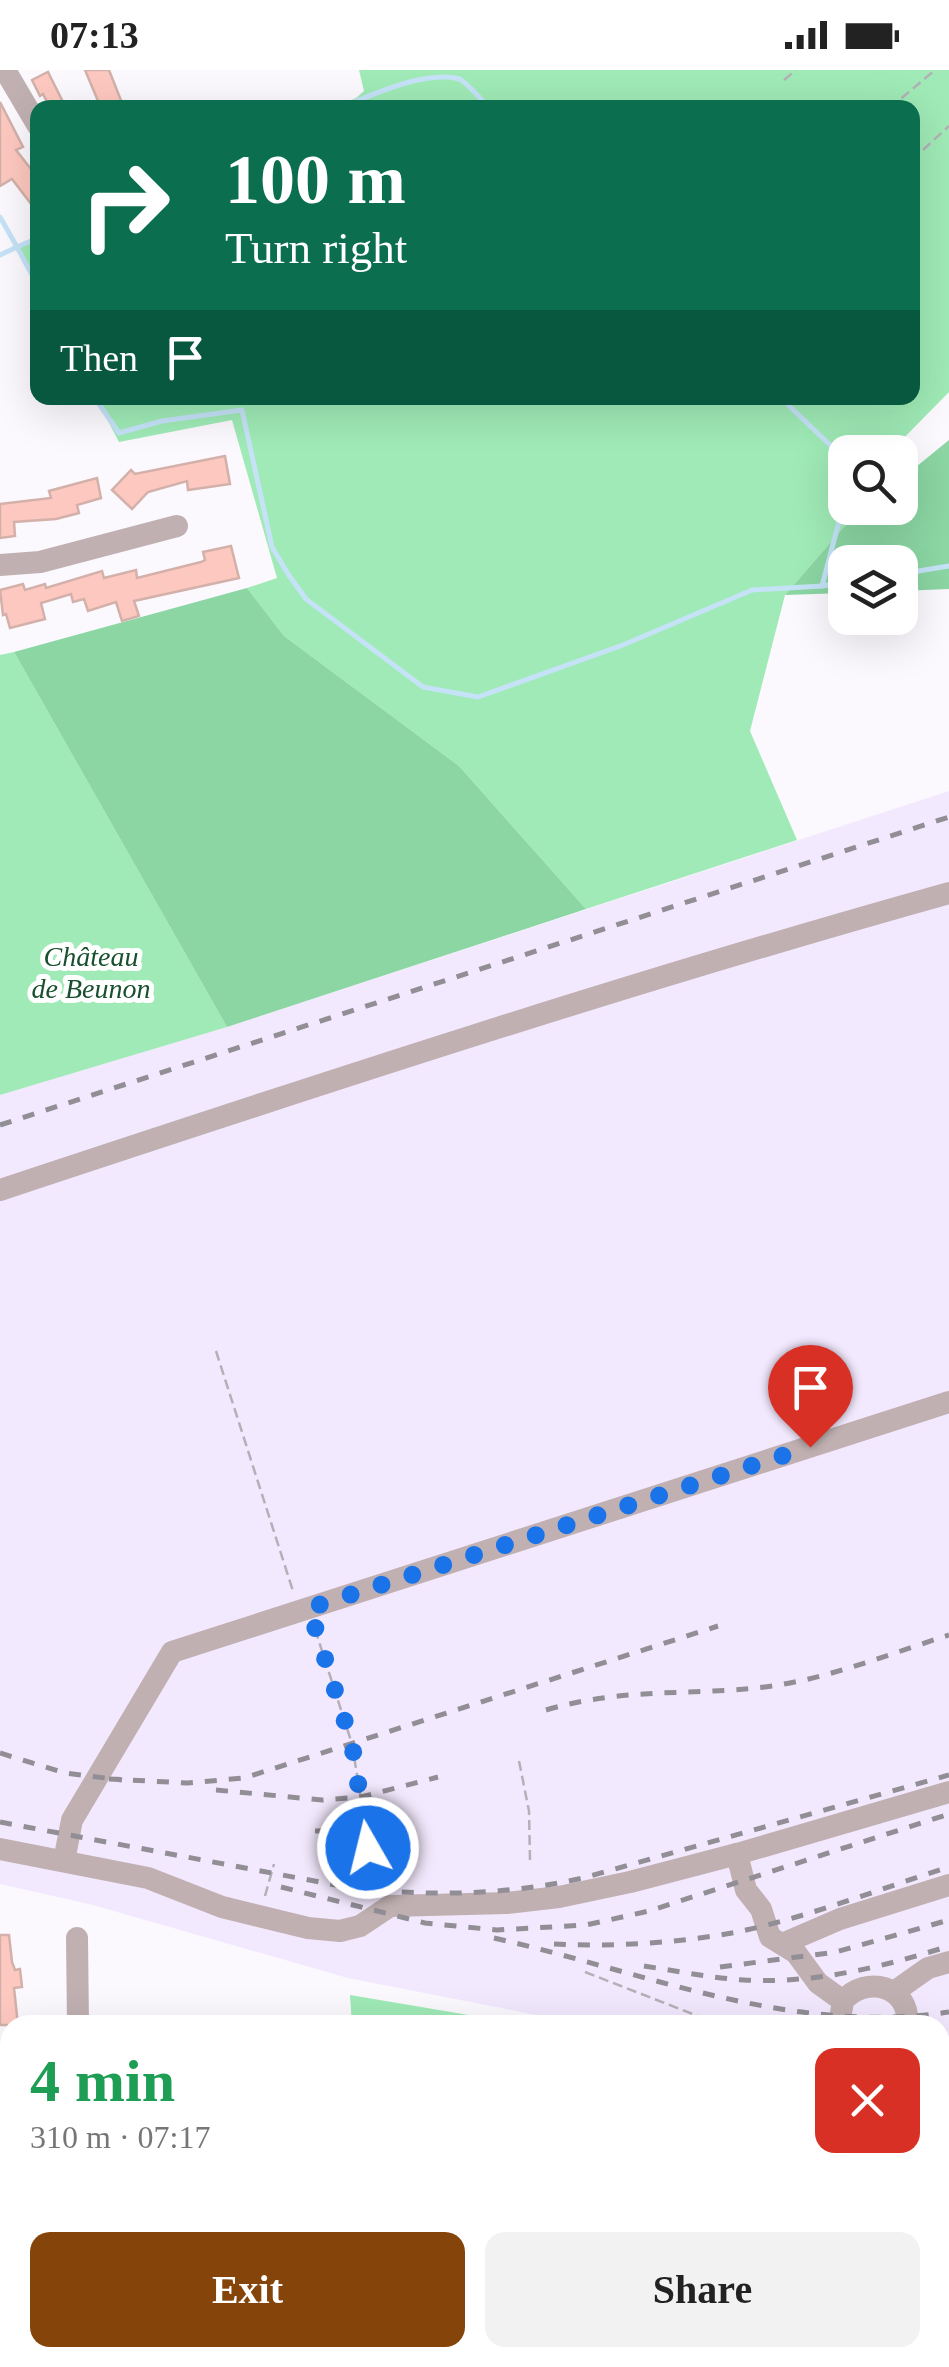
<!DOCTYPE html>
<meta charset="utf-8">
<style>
body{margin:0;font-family:Georgia,serif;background:#f2f2f2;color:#222;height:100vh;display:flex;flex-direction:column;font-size:38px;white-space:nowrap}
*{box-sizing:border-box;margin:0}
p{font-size:32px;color:#767676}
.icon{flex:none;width:55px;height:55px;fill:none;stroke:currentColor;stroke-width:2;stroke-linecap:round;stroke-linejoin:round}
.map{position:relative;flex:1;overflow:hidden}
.side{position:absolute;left:0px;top:1945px;width:950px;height:352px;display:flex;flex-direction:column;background:#fff;border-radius:30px 30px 0 0;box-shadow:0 10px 40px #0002}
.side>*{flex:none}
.guide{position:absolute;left:30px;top:30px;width:890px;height:305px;border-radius:20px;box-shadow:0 10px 40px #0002;background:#0b6e4f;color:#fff;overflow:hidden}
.fabs{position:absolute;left:828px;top:365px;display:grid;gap:20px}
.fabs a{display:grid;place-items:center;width:90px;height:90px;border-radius:20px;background:#fff;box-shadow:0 10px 40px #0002;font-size:50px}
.pin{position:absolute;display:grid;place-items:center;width:85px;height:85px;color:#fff;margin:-102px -42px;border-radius:50% 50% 50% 0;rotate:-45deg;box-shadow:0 0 10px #0007}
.pin .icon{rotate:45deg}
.me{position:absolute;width:110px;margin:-55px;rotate:352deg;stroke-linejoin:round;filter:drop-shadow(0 0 8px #0008)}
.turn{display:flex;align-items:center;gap:35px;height:210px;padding:0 30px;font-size:45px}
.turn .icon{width:130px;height:130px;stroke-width:2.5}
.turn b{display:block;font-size:70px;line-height:85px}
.then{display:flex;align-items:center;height:95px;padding:0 30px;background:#0003;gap:20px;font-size:38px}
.round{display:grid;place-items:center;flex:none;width:105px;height:105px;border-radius:20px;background:#f2f2f2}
.overview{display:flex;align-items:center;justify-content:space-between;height:170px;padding:0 30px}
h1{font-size:60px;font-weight:700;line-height:75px;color:#1e9e55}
.primary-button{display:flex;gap:20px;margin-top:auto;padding:20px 30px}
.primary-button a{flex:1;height:115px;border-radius:20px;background:#84440a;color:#fff;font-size:40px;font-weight:700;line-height:115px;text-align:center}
.primary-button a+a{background:#f2f2f2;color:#222}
.status{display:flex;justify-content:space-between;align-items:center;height:70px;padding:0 50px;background:#fff;direction:ltr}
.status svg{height:28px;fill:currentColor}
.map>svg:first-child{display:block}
.built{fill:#f3e9fe}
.green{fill:#9feab6}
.forest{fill:#8bd6a3}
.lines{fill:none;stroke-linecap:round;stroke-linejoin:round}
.stream{stroke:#c5e2f7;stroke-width:5}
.building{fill:#fdc8bf;stroke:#d3b1aa;stroke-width:2.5}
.path{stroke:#b3b0b7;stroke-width:2.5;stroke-dasharray:10 5;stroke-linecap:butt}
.minor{stroke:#c0b0b2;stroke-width:22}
.rail{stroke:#928e96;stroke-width:5;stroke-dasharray:12 12;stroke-linecap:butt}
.route{stroke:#1a73e8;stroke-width:18;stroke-dasharray:0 32.4}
.labels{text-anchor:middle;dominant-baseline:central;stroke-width:10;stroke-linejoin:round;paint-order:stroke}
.park-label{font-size:28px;font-style:italic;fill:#19502f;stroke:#fff}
</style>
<div class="status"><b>07:13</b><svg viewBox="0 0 49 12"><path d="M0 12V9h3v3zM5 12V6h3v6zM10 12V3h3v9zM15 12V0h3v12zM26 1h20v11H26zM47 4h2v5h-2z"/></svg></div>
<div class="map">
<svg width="949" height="2297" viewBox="0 0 949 2297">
<rect width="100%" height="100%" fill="#fbf8fe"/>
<!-- built -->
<path class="built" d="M949,721V2025L940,2024V1955H587L348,1908L93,1835L0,1814V1025L227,957Z"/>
<!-- green -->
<g class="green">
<path d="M359,0H949V322L890,382H845V438H855L849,451L785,525L750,661L797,770L586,839L459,696L284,566L247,518L277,508L232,350L119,372L96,328H912V38L336,37L356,28L364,21Z"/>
<path d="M37,168V216L17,177Z"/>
<path d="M14,582L227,957L0,1025V585Z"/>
<path d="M350,1925L527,1955H352Z"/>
<path d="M940,2025L949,2027V2297H381L380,2288H940Z"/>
</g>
<!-- forest -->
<g class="forest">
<path d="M949,370V519L900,521V492H845V523L785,525L849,451L866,438H900V410Z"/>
<path d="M247,518L284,566L459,696L586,839L227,957L14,582Z"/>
</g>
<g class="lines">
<!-- stream -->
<g class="stream">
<path d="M341,38C373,24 426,0 460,9C471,17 480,28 489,38"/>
<path d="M0,147L17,177L38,168"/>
<path d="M0,185L17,177L38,216"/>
<path d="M95,328L119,363L162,351L242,340L272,477L288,504L306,529L423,617L478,627L623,575L752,520L822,516"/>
<path d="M781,328L831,376L845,404"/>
<path d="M845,429L822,516L845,512"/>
<path d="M900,504L949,496"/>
</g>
</g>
<!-- building -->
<g class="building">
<path d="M85,0H109L124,38H101Z"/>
<path d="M48,2L66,38H50L43,24L40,26L32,10Z"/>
<path d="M0,32L23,77L16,80L38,108V143L12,109L0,116Z"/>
<path d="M225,386L230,414L188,420L187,411L148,422L132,439L112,420L131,400L135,404Z"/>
<path d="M97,408L101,428L77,435L79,443L56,449L14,452L15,466L0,468V434L51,428L49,421Z"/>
<path d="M231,476L239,508L134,531L139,546L122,551L116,532L88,541L84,529L73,532L71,524L41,533L45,549L10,558L6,544L3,545L0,520L23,514L25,520L45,514L46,518L102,501L104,508L136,500L137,508L201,492L205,490L203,482Z"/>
<path d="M0,1865H9L12,1892L15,1900L20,1899L22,1917L14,1918L18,1955H0Z"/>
</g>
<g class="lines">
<!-- path -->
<g class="path">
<path d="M784,10L796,0"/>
<path d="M890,38L935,0"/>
<path d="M912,90L949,56"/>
<path d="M216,1281L293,1521"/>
<path d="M315,1559L352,1674L374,1810L373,1823"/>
<path d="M519,1691L529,1741L530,1790"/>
<path d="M265,1826L274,1794"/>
<path d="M585,1902L721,1955"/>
<path d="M940,2063L949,2066"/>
</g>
<!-- minor -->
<g class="minor">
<path d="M5,0L38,56"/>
<path d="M0,495L40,492L177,456"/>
<path d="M0,1120C314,1016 630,912 949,823"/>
<path d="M0,1779L148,1808L222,1837L308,1858L340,1861L360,1856L390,1836L507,1833L559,1827L630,1812L737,1784L949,1722"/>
<path d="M737,1784L746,1820L761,1839L770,1867L796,1883L818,1913L843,1931"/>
<path d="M64,1791L72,1750L172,1582L949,1332"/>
<path d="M77,1868L78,1955"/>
<path d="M782,1874L840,1849L949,1815"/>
<path d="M894,1922L928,1898L949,1892"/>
<path d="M839,1955L843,1931C866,1904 911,1916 907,1955"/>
<path d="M0,1995H10"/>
<path d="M940,1999L949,2001"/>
<path d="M111,2288V2297"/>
</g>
<!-- rail -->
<g class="rail">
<path d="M0,1055L949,747"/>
<path d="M546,1640C625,1617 688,1626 765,1617C828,1609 889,1584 949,1565"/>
<path d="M0,1683L65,1703L122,1710"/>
<path d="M109,1709L188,1713L244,1708L718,1556"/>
<path d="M216,1720L322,1730L361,1727L438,1707"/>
<path d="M0,1752L341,1816C423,1827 502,1826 583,1808L949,1705"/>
<path d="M315,1761L365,1760"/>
<path d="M281,1817L425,1853L497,1860L586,1855L649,1841L949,1744"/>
<path d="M494,1868C645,1902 791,1966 949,1942"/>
<path d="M554,1874C614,1877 678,1873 737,1862C809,1847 879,1819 949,1797"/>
<path d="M644,1896C677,1901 710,1908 744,1910C814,1914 883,1897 949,1876"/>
<path d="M720,1897L836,1882L949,1850"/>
</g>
</g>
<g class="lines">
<!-- route -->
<path class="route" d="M368,1778L352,1674L309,1538L810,1377"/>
</g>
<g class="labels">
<!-- park labels -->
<g class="park-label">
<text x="91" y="886">Château<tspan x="91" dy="32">de Beunon</tspan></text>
</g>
</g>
</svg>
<div class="fabs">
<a><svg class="icon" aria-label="search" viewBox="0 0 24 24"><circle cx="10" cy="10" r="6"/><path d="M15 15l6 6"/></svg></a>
<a><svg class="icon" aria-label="layers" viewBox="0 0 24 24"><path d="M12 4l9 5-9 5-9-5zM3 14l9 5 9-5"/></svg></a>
</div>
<div class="pin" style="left:810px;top:1377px;background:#d93025"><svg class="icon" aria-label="arrive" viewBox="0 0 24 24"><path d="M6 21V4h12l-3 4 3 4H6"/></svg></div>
<svg class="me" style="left:368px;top:1778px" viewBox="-20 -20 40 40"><circle r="17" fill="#1a73e8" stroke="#fff" stroke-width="3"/><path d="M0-11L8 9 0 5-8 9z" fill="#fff"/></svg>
<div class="guide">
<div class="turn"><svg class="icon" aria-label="right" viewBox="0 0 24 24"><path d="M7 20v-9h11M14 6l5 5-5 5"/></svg><div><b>100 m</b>Turn right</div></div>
<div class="then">Then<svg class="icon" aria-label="arrive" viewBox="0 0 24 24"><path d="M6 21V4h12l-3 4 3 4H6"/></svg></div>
</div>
<section class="side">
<div class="overview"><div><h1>4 min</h1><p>310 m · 07:17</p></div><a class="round" style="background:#d93025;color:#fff"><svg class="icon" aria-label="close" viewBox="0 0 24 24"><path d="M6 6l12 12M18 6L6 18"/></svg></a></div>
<div class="primary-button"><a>Exit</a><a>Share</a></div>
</section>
</div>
